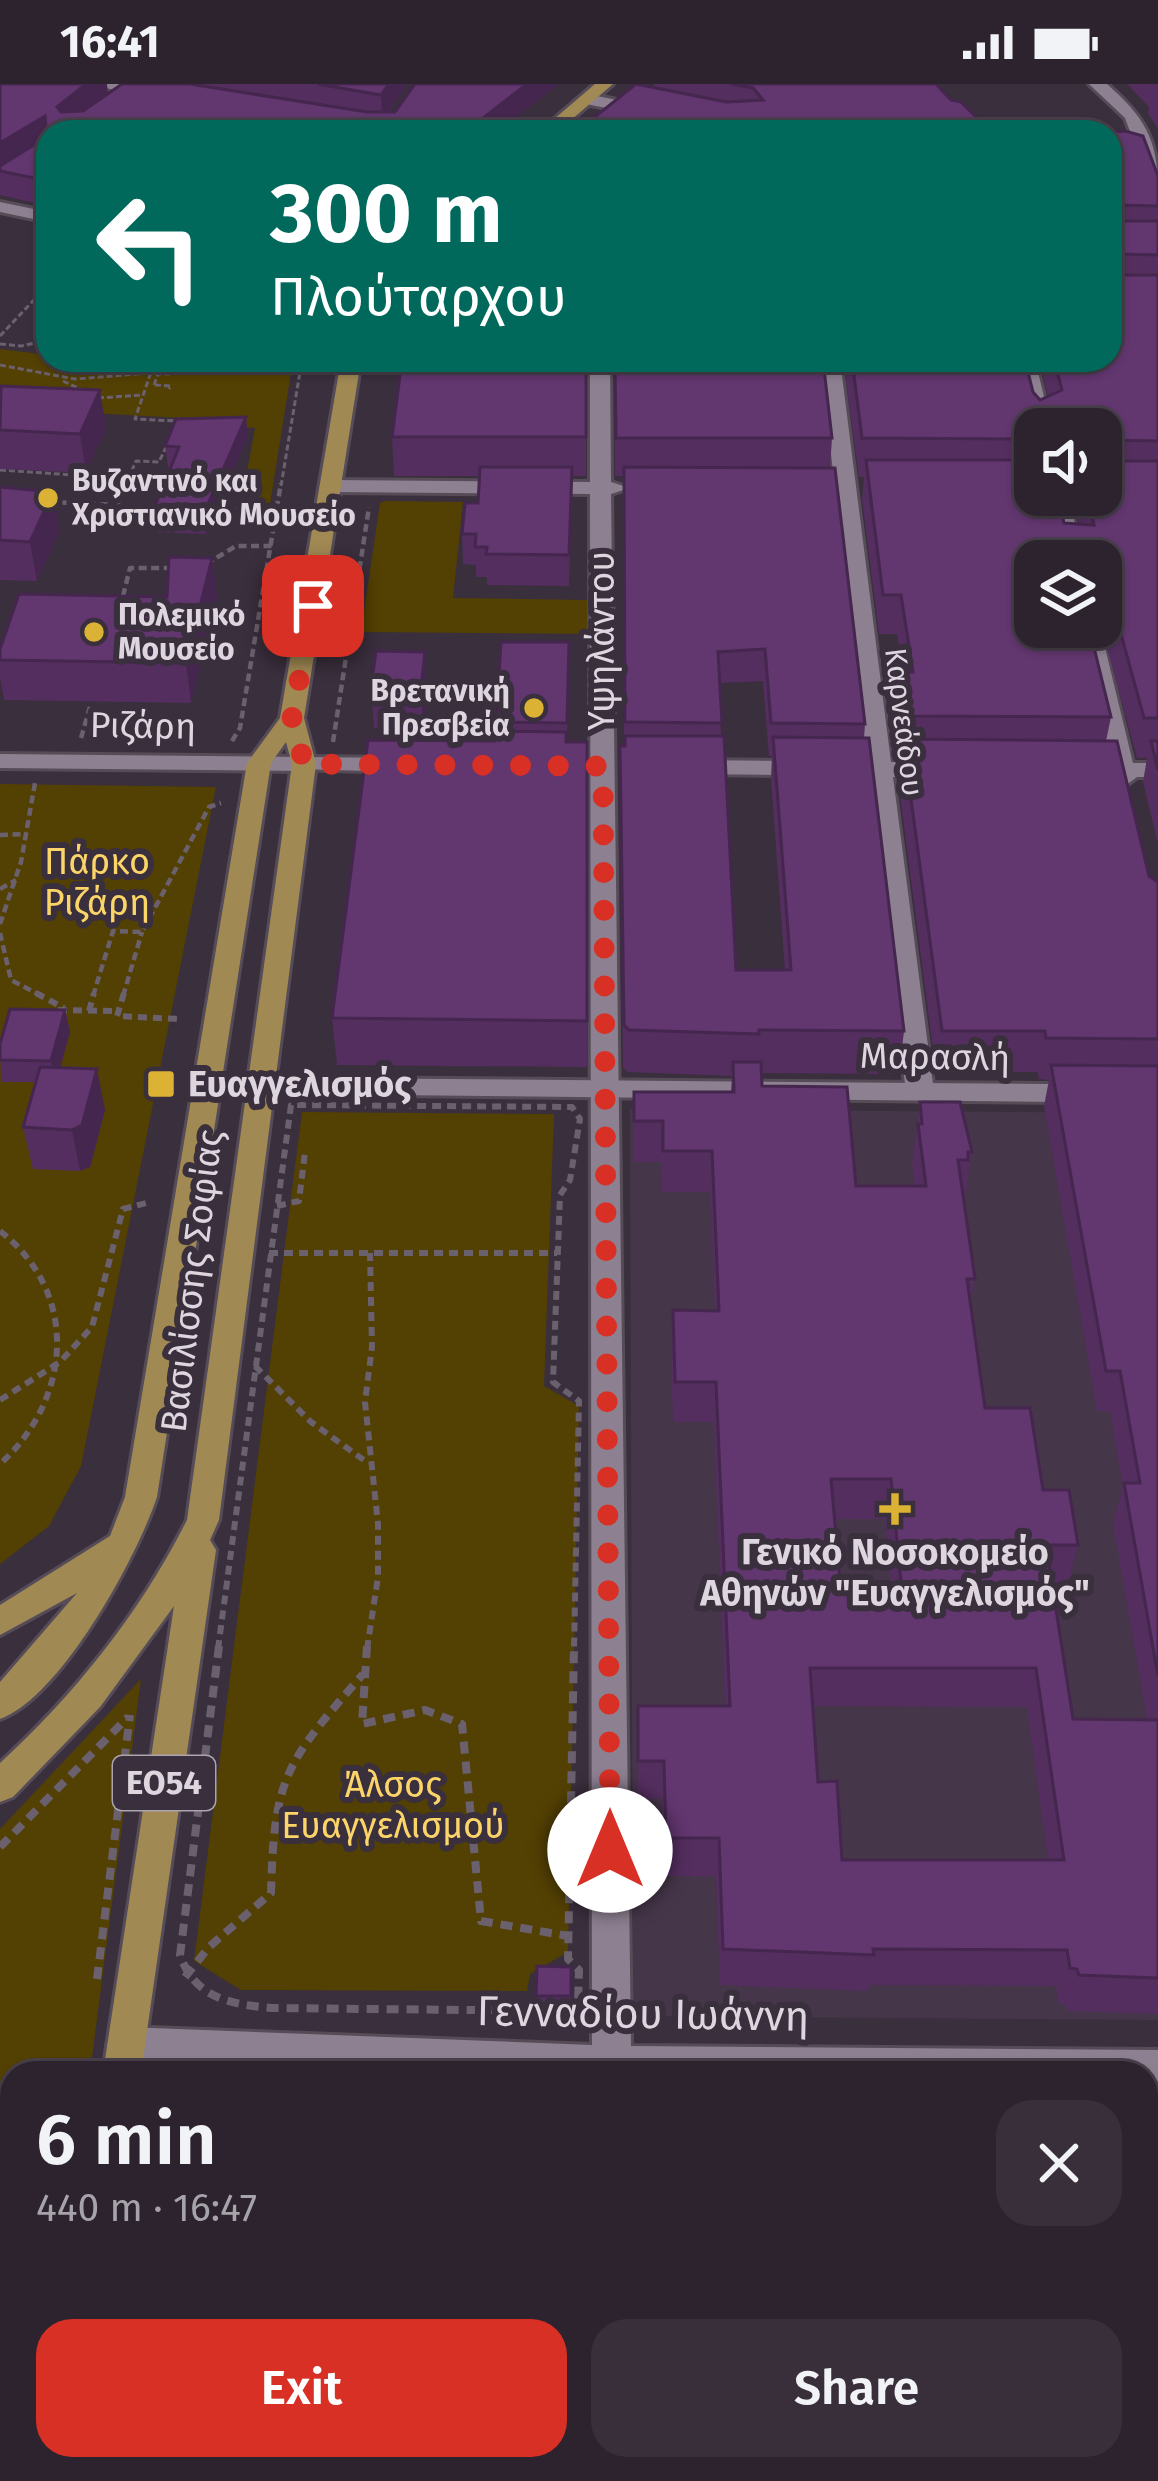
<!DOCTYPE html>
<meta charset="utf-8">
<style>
body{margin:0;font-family:"Fira Sans",sans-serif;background:#382f3a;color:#f1f3f6;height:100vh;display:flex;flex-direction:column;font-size:45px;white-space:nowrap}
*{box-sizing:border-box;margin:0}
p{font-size:39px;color:#a6a4aa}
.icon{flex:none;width:66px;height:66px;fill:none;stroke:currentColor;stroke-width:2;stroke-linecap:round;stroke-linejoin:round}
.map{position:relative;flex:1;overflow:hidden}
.panel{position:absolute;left:0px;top:1977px;width:1158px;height:420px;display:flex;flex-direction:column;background:#2c232e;border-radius:36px 36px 0 0;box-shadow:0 3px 9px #0004,0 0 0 3px #48404a}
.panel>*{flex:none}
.banner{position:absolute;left:36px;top:36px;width:1086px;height:252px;border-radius:36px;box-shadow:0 3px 9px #0004,0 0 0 3px #48404a;background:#00695c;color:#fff;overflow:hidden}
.controls{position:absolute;left:1014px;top:324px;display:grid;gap:24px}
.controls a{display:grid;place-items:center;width:108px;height:108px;border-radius:24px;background:#2c232e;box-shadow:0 3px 9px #0004,0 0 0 3px #48404a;font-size:60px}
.pin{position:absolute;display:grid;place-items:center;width:102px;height:102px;color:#fff;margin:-51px;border-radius:24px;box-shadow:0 6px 18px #0006}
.me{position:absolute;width:132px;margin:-66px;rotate:0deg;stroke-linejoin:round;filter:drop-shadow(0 0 9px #0008)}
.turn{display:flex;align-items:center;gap:42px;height:252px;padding:0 36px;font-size:54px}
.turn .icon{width:156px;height:156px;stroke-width:2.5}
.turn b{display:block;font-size:84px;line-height:102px}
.round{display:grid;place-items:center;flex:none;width:126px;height:126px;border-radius:36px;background:#382f3a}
.overview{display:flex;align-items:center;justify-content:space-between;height:204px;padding:0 36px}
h1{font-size:72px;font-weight:600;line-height:90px}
.action{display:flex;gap:24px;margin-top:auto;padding:24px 36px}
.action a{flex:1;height:138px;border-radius:36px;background:#d93025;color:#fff;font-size:48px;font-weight:600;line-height:138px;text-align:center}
.action a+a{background:#382f3a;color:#f1f3f6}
.status{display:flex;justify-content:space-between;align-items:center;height:84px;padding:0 60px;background:#2c232e;direction:ltr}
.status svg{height:33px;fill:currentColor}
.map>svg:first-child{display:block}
.built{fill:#453649}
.green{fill:#534003}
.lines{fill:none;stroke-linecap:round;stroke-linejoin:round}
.street-casing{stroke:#564c58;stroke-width:6}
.secondary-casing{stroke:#564c58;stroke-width:6}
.primary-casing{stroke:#564c58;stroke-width:6}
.path-far3{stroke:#6b616e;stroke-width:3;stroke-dasharray:6 3;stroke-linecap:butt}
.path-far2{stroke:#6b616e;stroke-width:4.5;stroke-dasharray:8 4.5;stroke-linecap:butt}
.path-far1{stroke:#6b616e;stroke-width:6;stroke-dasharray:9 6;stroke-linecap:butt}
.path{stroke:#6b616e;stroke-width:8;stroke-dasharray:12 8;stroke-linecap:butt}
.street{fill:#8d8091;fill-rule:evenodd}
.secondary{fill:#8d8091;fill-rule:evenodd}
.primary{fill:#a18954;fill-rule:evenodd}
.wall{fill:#542e5f;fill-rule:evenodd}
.shaded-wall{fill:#45264e}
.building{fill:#62366f;stroke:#45264e;stroke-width:3;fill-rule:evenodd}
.route{stroke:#d93025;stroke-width:21;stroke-dasharray:0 37.8}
.poi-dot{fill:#dbb233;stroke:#3a2f3d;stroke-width:4.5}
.labels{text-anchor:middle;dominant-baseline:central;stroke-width:12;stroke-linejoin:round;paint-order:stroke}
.far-poi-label{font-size:30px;font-weight:bold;fill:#ddd6df;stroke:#3a2f3d;text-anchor:start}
.far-street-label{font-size:30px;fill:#ddd6df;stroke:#3a2f3d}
.shield{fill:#3a2f3d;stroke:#aca4ae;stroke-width:3}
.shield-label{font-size:33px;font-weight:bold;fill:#ddd6df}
.street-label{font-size:36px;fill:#ddd6df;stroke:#3a2f3d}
.park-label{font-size:36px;fill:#fcd569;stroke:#3a2f3d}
.poi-label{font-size:36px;font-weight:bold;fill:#ddd6df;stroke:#3a2f3d;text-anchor:start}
.near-street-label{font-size:42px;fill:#ddd6df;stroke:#3a2f3d}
</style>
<div class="status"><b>16:41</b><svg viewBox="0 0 49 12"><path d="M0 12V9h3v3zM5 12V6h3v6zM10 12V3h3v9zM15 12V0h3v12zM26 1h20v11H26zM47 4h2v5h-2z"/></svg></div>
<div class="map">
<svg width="1158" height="2397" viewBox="0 0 1158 2397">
<rect width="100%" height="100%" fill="#3a2f3d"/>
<!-- built -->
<path class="built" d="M630,1025L1158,1029V1936L633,1932Z"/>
<!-- green -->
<g class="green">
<path d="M0,265L48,271V276L157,284L226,276H293L270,420H241L255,344L179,341L181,334L0,324Z"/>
<path d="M385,417L463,418L453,514L588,516L587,550L361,548L380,419Z"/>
<path d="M0,700L216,703L81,1382L49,1442L0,1480Z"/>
<path d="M302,1028L554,1030L544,1302L579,1322L568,1868L530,1890L527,1907L241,1906L194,1877Z"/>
<path d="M141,1595L90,1989H12V2385H39L38,2397H0V1745Z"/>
</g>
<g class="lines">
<!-- street casing -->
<g class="street-casing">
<g id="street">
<path d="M89,0H124L165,11L157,16Z"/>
<path d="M587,10L652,23L660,28L652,33L581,19L579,15Z"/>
<path d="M590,276H610L611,398L630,404L611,410L631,1962L1158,1966V2002H1146V1989H374L126,1979L112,1974L107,1961L112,1948L126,1943L592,1961L590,410L332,408L322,402L332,396L590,398Z"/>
<path d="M820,276H840L891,678L940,679L952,686L940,693H893L934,1008L920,1017L906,1008L869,692L688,690L676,683L688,676L867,678Z"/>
<path d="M1015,276H1035L1052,345H1035V349L1032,345Z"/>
<path d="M1046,411H1068L1084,477H1062Z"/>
<path d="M1078,543H1100L1133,679H1158V693H1137L1125,702L1112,693H1084L1072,686L1084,679H1109Z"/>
<path d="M304,673L406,674L418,681L406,688L295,685L292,680Z"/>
<rect x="593" y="2385" width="44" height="12"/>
<path d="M965,2385H1009L1010,2397H966Z"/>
</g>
</g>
<!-- secondary casing -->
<g class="secondary-casing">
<g id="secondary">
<path d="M1089,0H1107C1143,32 1158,54 1158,104L1149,99L1125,34Z"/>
<path d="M0,118L48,128V138L0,128Z"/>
<path d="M0,670L304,673L316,680L304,687L0,684Z"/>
<path d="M207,993L1158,1001V1019L197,1009L193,1002Z"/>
</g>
</g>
<!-- primary casing -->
<g class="primary-casing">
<g id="primary">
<path d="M595,0H613L557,48H539Z"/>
<path d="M341,276H361L304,634L316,680L219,1436L210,1456L216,1466L141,1989H103L174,1522L100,1623L13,1713L0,1718V1679C76,1609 140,1529 187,1436L292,680L286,658L271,679L157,1413C137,1473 61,1613 0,1635V1598L77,1509L0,1551V1521L110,1452L125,1413L247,679L280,634Z"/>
<path d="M42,2385H86L84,2397H40Z"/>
</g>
</g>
<!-- path-far3 -->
<g class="path-far3">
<path d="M39,210L48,222"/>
<path d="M0,252L48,201"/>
<path d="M0,260L21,262L48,256"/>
<path d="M0,281L75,295L150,289"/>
<path d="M63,297L89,309"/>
<path d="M154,301L158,290H173"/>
<path d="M155,301L171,302L169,305"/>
<path d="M98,314L142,311"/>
<path d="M174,343L176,337L135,335L151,288L183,278L213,276"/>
<path d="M0,386L162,397"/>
<path d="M128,395L136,377L159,378L167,361"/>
<path d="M281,402L302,276"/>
</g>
<!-- path-far2 -->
<g class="path-far2">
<path d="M50,418L163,423"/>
<path d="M209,425L278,428"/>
<path d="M206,480L236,462H272"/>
<path d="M123,512L130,484H176"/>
<path d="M81,654L90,623"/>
<path d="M232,657L240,644L281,399"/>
<path d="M333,658L369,423"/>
<path d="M0,751L27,750"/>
<path d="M0,805L16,796"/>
<path d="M0,840L21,778L35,699"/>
<path d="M0,849L11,896L42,912"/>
<path d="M93,912L113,847L142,848L209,723L221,719"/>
<path d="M123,912L142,848"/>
</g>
<!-- path-far1 -->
<g class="path-far1">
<path d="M36,909L64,924"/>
<path d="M124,909L117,932L180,935"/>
<path d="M58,926L112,927"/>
<path d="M89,927L94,909"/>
<path d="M277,1122L299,1117L305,1068"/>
<path d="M0,1147C81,1210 71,1316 0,1380"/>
<path d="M269,1169H557"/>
<path d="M255,1282L311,1338L368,1379"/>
<path d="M0,1316L60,1278L92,1243L123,1125L150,1118"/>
<path d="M218,1565L291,1021L572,1023L580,1035L570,1096L560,1111L553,1298L579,1317L574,1565"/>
<path d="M367,1565L378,1493V1440L365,1318L372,1263L370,1169"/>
</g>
<!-- path -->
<g class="path">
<path d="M219,1562L180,1871C195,1914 229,1920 271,1924L569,1927L578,1922L579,1886L568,1875L574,1562"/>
<path d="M367,1562L362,1640L425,1626L462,1640L481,1837L568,1852"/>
<path d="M0,1763L128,1633"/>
<path d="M185,1893L209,1863L271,1809C274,1690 287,1678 363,1590"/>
<path d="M97,1895L130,1631"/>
<path d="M0,2379L4,2397"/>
</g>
<!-- street -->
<use href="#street" class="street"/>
<!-- secondary -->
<use href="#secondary" class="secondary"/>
<!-- primary -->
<use href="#primary" class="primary"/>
</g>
<!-- wall -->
<g class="wall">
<path d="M0,0L108,10L122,0H408L388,28H395L559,0L497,48H48V122L0,111Z"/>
<path d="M654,0H936L576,48L654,4Z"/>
<path d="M1127,0H1158V45L1148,29L1149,23Z"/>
<path d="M1110,48L1158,92V760L1143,698L1147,674H1137L1101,542V477H1035L1111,633L1106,657L1149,792L1158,798V1930L1067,1927L1066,1921L1059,1920L1056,1902L869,1901L868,1907L720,1901L716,1792H664L662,1715H637L638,1622H725L714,1338H673L671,1267L673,1226L715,1227L710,1108H662L661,1078H633L634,1008H731L732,992L628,988L623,984L620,704V662H624V392H615L614,276L832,354L830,384L865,640L864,654L904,947L899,990L761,989L762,1002L856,1102H915L912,1081L920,1018L972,1068L966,1109H963L975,1195L970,1219L985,1324L1043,1406L1078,1461L1068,1501H1053L1073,1635L1147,1636L1113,1439L1123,1402L1110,1327H1097L1044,1022L1049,996L1039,995L1038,988H936L898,696L901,673H895L889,627L894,588H903L897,550H879L862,415L864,393H859L843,276H1025L1033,308L1040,316L1048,312L1039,276H1110ZM1035,345H1101V411H1073L1079,440L1064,439L1035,411ZM763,597L769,672H772L771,695L785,886H736L721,652L720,599ZM835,1435H885L892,1508H841ZM813,1622L1027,1623L1048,1776H842L818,1698Z"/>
<path d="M48,177V212L45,209L41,183Z"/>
<path d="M586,276V392H572L569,502L487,501V493H476V481L463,480L462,450L478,419L480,392H394L392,353Z"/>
<path d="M0,304L106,345L86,389L0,385Z"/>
<path d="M248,353L206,450L156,448L153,427L171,383H168L165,362Z"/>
<path d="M0,403L60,447L37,497L0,496Z"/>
<path d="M212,474L217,513L191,619L4,616L0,594V565L167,513Z"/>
<path d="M569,558L567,658H587V983L337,981L332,934L494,657L496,638Z"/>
<path d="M376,567L427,608L423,644H374L371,603Z"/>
<path d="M65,926L70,948L60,984L105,1026L90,1083L80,1087L33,1085L23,1043L36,998H1L0,960Z"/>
<path d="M537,1882L571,1883V1922H536Z"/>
<path d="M1146,2178L1153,2231H1158V2293L1146,2292Z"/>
<path d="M1090,2385H1146L1158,2397H1091Z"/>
</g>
<!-- shaded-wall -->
<g class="shaded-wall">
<path d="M85,0H107L108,10L61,48L57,23Z"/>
<path d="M389,0H408L382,35L381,11Z"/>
<path d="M527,0H559L497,48H465Z"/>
<path d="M45,32L48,57L0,87V59Z"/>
<path d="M100,306L106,345L86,389L80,350Z"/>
<path d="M246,333L248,353L206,450L204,429Z"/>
<path d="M53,408L60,447L37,497L30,458Z"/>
<path d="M212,474L217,513L191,619L186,579Z"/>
<path d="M425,568L427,608L423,644L421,604Z"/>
<path d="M65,926L70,948L56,999L51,977Z"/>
<path d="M97,985L105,1026L90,1083L80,1087L72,1046Z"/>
</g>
<!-- building -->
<g class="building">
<path d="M0,0H86L57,23L61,28L83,27L122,0H190L367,28H395L415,0H527L465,48H48V97L0,87V82L47,53L45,32L0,59Z"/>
<path d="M318,0H389L381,11Z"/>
<path d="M636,0L726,18L763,16L753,4L731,0H936L951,16L961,18L991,48H576Z"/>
<path d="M1125,47L1143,52L1158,92V122L1116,121L1111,133L1116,137H1158V171L1116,170L1111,186L1116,191H1158V357L1107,356L1103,373L1108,377H1158V634H1144L1107,499H1101V477H1035V543H1089L1111,633L899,632L894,588H913L901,511H883L866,376H1035V411H1058L1064,439L1094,441L1087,411H1101V345H1035V355L862,354L852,276H1025L1033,308L1040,316L1062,306L1054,276H1110V48Z"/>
<path d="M48,177V190L41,183Z"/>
<path d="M402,276H586V353H392Z"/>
<path d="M615,276H823L832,354H616Z"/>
<path d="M1,302L100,306L80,350L0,346Z"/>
<path d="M246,333L204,429L153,427L179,363L165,362L176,335Z"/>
<path d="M480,383H572L569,471L486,470L487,463H475L476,450H462L465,419H478Z"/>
<path d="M624,383L835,384L865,640L771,639L765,565L718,568L722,639L625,638Z"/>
<path d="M0,403L53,408L30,458L0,456Z"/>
<path d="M169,473L212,474L186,579L0,576V565L19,510L167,513Z"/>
<path d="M501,558H569L567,639L496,638Z"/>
<path d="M376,567L425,568L421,604L371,603Z"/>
<path d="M494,647L566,648V658H587V937L332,934L368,656L494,657Z"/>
<path d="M625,652H724L736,886H791L773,653L869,654L904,947L759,946V950L629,946L624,941L620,662H625Z"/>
<path d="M903,655L1117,657L1149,792L1158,798V955L1046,954L1045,947H942Z"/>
<path d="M1151,657H1158V686Z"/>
<path d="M10,925L65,926L51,977L0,976V960Z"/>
<path d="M733,978H761L762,1002L847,1003L856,1102H926L918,1040H922L920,1018H960L972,1068H968V1076H958L975,1195H967L985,1324H1030L1043,1406H1069L1078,1461H1046L1073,1635L1158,1636V1894L1079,1891L1077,1885L1070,1884L1067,1866L873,1865L874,1871L723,1865L719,1754H666L664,1677H638V1622H730L716,1298H675L673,1226L719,1227L712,1067H663V1037H634V1008H734ZM831,1395H891L902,1508H841ZM810,1584H1036L1064,1776H842L837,1697L818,1698Z"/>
<path d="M1051,981L1158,982V1592L1124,1399H1140L1120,1287H1106Z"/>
<path d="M40,983L97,985L82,1041L72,1046L23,1043Z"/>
<path d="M537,1882L571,1883V1912H536Z"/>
<path d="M1146,2178L1153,2231H1158V2271H1146Z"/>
<path d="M1146,2329L1158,2330V2397H1103L1101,2385H1146Z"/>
<path d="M206,2385H555V2397H205Z"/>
<path d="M682,2385H954L955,2397H682Z"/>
</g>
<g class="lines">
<!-- route -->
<path class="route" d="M313,522L292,634L304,680L603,682L610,1766"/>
</g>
<!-- markers -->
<g class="poi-dot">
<circle cx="48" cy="414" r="12"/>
<circle cx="94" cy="548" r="12"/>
<circle cx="534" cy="624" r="12"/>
<rect x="146" y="985" width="30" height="30" rx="6"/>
<path d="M889 1407h12v12h12v12h-12v12h-12v-12h-12v-12h12z"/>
</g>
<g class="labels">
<!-- far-poi labels -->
<g class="far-poi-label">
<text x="72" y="397">Βυζαντινό και<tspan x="72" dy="34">Χριστιανικό Μουσείο</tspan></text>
<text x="118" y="531">Πολεμικό<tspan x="118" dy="34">Μουσείο</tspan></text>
<text x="510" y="607" text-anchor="end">Βρετανική<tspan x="510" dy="34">Πρεσβεία</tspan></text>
</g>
<!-- far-street labels -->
<g class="far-street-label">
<text transform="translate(904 638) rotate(83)">Καρνεάδου</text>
</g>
<!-- shield labels -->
<rect class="shield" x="113" y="1672" width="102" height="54" rx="9"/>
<g class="shield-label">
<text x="164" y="1699">ΕΟ54</text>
</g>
<!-- street labels -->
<g class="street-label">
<text transform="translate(602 557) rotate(-90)">Υψηλάντου</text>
<text transform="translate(143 642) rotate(1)">Ριζάρη</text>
<text transform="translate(935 973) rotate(1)">Μαρασλή</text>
<text transform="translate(192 1197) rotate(-83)">Βασιλίσσης Σοφίας</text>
</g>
<!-- park labels -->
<g class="park-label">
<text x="97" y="778">Πάρκο<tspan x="97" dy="41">Ριζάρη</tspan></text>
<text x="393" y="1701">Άλσος<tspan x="393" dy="41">Ευαγγελισμού</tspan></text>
</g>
<!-- poi labels -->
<g class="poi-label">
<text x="188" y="1000">Ευαγγελισμός</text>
<text x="895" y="1468" text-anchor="middle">Γενικό Νοσοκομείο<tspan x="895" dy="41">Αθηνών "Ευαγγελισμός"</tspan></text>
</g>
<!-- near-street labels -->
<g class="near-street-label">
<text transform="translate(643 1930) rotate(1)">Γενναδίου Ιωάννη</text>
</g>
</g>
</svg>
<div class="controls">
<a><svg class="icon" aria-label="sound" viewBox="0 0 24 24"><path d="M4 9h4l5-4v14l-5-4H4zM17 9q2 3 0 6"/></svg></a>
<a><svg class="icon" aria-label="layers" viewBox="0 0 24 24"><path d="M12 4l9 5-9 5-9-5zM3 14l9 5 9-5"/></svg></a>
</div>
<div class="pin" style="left:313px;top:522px;background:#d93025"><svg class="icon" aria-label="arrive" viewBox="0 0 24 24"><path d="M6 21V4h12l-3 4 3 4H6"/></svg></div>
<svg class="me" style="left:610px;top:1766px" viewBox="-20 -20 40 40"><circle r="19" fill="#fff"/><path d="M0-13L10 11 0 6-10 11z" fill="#d93025"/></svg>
<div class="banner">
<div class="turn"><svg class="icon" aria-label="left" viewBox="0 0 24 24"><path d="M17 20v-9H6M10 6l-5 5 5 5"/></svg><div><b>300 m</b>Πλούταρχου</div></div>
</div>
<section class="panel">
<div class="overview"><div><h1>6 min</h1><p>440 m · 16:47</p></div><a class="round"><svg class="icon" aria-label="close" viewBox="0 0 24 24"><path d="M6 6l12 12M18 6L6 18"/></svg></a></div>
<div class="action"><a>Exit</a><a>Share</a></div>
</section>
</div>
